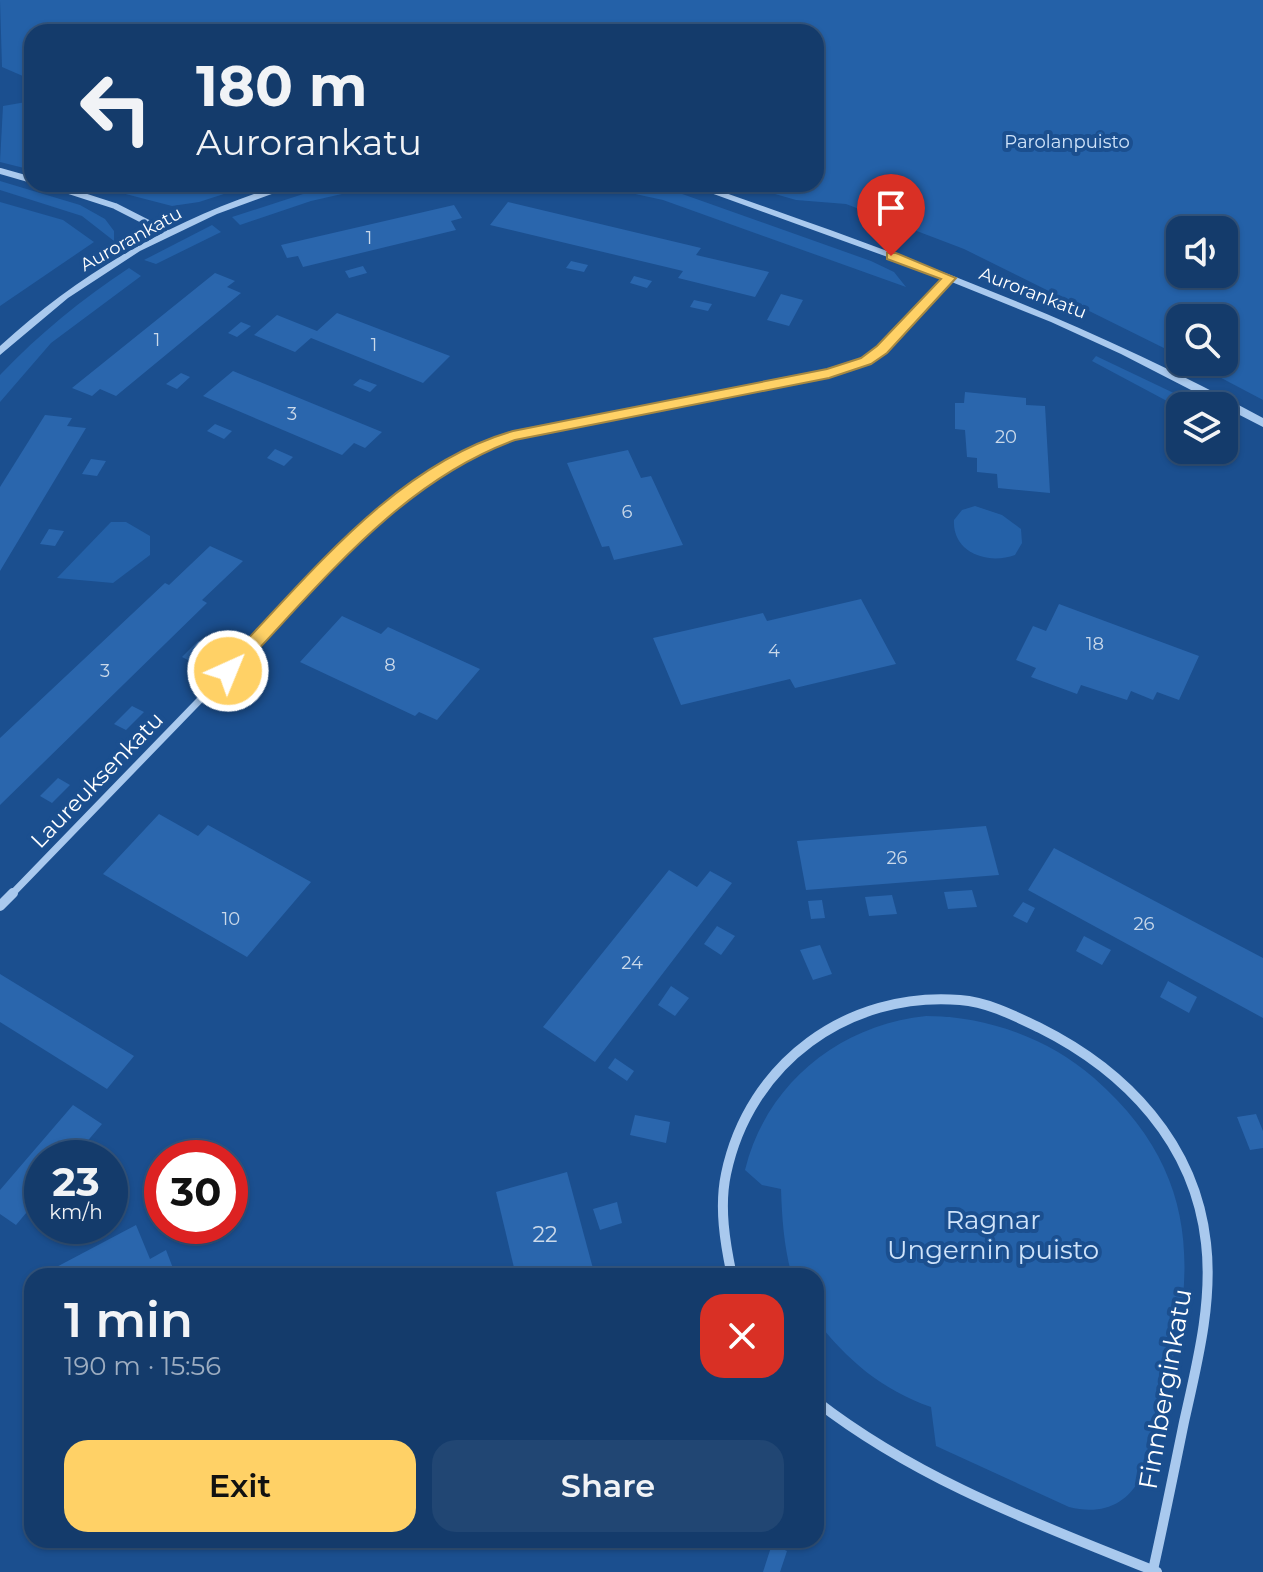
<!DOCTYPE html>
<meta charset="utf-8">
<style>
body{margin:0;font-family:Montserrat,sans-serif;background:#214673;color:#f1f3f6;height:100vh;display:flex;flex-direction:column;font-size:30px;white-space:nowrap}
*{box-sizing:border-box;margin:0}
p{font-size:26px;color:#9dadc1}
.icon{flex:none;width:44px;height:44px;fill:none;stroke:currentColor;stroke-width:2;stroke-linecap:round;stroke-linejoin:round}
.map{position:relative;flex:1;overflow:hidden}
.details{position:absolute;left:24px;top:1268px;width:800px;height:280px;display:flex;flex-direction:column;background:#143b6b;border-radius:24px;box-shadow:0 2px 6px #0004,0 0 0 2px #33557e}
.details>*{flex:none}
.banner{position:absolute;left:24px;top:24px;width:800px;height:168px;border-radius:24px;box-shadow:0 2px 6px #0004,0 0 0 2px #33557e;background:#143b6b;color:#f1f3f6;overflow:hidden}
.controls{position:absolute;left:1166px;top:216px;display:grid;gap:16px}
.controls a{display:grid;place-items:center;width:72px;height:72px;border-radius:16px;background:#143b6b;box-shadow:0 2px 6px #0004,0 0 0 2px #33557e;font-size:40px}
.speed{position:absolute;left:24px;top:1140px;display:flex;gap:16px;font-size:40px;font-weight:700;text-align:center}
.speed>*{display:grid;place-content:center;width:104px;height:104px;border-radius:50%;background:#143b6b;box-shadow:0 2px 6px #0004,0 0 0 2px #33557e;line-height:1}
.speed small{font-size:20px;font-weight:400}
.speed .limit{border:12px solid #d22;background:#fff;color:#111}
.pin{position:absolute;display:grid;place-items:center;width:68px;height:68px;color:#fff;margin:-82px -34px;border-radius:50% 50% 50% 0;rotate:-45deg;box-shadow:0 0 8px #0007}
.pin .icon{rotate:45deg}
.me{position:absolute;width:88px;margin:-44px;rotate:44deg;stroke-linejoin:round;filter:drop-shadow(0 0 6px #0008)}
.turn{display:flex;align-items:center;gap:28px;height:168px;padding:0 40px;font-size:36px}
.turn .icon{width:104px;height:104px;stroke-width:2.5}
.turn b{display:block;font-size:56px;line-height:68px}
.round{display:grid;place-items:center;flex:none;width:84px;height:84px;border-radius:24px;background:#214673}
.summary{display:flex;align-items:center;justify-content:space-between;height:136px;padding:0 40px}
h1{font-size:48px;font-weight:600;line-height:60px}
.button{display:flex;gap:16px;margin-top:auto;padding:16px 40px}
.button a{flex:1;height:92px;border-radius:24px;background:#ffd166;color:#111;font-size:32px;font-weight:600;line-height:92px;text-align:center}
.button a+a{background:#214673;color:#f1f3f6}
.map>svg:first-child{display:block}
.green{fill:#2461a8;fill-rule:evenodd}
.building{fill:#2a66ad}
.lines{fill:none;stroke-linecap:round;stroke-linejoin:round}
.minor-far2{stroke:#a9c9ee;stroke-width:6}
.minor-far1{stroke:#a9c9ee;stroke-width:7}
.minor{stroke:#a9c9ee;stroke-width:10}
.tertiary{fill:#a9c9ee;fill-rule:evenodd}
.route{fill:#ffd166;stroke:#a68842;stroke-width:2}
.labels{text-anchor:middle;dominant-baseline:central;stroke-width:8;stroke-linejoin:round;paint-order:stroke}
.far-park-label{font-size:18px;fill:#cfe3fa;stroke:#1b4f8f}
.number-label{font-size:18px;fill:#cad9ea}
.far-street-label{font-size:18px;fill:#fff;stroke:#1b4f8f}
.street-label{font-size:22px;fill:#fff;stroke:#1b4f8f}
.near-number-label{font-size:22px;fill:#cad9ea}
.near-park-label{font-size:26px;fill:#cfe3fa;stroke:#1b4f8f}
.near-street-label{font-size:26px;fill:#fff;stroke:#1b4f8f}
</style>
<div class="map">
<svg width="1263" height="1572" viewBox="0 0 1263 1572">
<rect width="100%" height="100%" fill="#1b4f8f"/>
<!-- green -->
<g class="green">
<path d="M0,0H1263V400L1191,362H1224V318H1180V356L964,249L846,204L796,200L740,184H816V32H32V80L2,67ZM1180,230H1224V274H1180Z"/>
<path d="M32,101V170L0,162L3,106Z"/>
<path d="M0,181L80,205L105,219L114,231V241L82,216L0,190Z"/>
<path d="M87,184H255L199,202L172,206Z"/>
<path d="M334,184H386L311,201L240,225L232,217Z"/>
<path d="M589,184H649L671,190L871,261L894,272L906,287L663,200Z"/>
<path d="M0,202L63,220L94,242L0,306Z"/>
<path d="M212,225L221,232L156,264L144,260Z"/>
<path d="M129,268L141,276L51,343L0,402V375C40,333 81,300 129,268Z"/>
<path d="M1096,356L1201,406L1180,408L1092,361Z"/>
<path d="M975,506L1002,515L1021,529L1022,543L1015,555C988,565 952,553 954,520L962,510Z"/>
<path d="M111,522H126L150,536V555L113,583L57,578Z"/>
<path d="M926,1016C986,1016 1048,1038 1094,1078C1199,1170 1198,1269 1164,1395C1156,1422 1150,1450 1141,1477C1126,1506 1100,1515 1069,1507L936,1446L931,1407C882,1390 847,1360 816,1320V1276H792C784,1247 782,1219 781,1189L762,1185L745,1170C766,1084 839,1025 926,1016Z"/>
</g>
<!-- building -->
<g class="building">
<path d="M508,202L701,248L696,255L769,272L755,297L678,278L683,271L490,225Z"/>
<path d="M454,205L462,218L451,221L456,230L303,267L298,256L287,258L281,245Z"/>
<path d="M571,261L588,265L584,272L566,268Z"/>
<path d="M363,266L367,273L349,278L345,271Z"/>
<path d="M215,273L235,281L227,287L241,293L116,396L100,389L92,396L72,388Z"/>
<path d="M634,276L652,281L647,288L630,283Z"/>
<path d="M781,294L803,300L789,326L767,320Z"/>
<path d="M694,300L712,304L708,311L690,307Z"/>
<path d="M337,313L450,356L423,383L311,338L295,352L254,335L277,315L317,331Z"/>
<path d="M241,322L251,326L237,337L228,333Z"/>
<path d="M233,371L382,432L365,448L354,443L342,455L203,396Z"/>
<path d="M181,373L190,377L177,389L166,384Z"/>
<path d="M360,379L377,385L370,392L353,385Z"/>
<path d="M965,392L1026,398V405L1045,406L1050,493L998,488L997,474L977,472V458L967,457L965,430L955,429V403H964Z"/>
<path d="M45,415L72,418L67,426L86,428L0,571V487Z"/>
<path d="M215,424L232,431L224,439L207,431Z"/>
<path d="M275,449L293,457L284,466L267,458Z"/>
<path d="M628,450L641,478L651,476L683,545L614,560L609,546L602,547L567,463Z"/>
<path d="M91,459L106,461L97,476L82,474Z"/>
<path d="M49,529L64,531L55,546L40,544Z"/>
<path d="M210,546L243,561L202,600L207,603L0,805V738L165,583L169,585Z"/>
<path d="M861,599L896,664L795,688L790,679L681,705L653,638L763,613L767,621Z"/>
<path d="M1059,604L1199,656L1179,700L1157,692L1153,700L1131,691L1127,700L1081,685L1077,694L1031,677L1036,668L1016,660L1033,626L1046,631Z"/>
<path d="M342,616L381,634L388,627L480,669L437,720L419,712L415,716L300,662Z"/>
<path d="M198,641L209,646L192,662L182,657Z"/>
<path d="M132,706L144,712L126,730L114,724Z"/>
<path d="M58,778L70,785L52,803L40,796Z"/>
<path d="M159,814L198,836L208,825L311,882L247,957L103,874Z"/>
<path d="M986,826L999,875L806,890L797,841Z"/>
<path d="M1054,848L1263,958V1018L1028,890Z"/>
<path d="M669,870L697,887L710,871L732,883L595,1062L543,1027Z"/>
<path d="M972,890L977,907L948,909L944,892Z"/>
<path d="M892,895L897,914L869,916L865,897Z"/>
<path d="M822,900L825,918L811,919L808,901Z"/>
<path d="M1023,902L1035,908L1027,923L1013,916Z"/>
<path d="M717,926L735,936L721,955L704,944Z"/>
<path d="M1084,936L1111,950L1102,965L1076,951Z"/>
<path d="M820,945L832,974L813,980L800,950Z"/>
<path d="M0,974L134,1056L107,1089L0,1022Z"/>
<path d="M1168,981L1197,997L1189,1013L1160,997Z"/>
<path d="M671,986L689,998L675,1016L658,1005Z"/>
<path d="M615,1058L634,1071L627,1081L608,1068Z"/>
<path d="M73,1105L102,1124L73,1158H42V1194L16,1225L0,1214V1190Z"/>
<path d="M1256,1114L1263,1131V1148L1250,1150L1237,1117Z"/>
<path d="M635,1115L670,1122L666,1143L630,1135Z"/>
<path d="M567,1172L595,1276H516L496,1192Z"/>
<path d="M617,1202L622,1223L600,1230L593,1209Z"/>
<path d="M136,1225L150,1259L166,1250L176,1276H49L47,1272Z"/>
<path d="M772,1544L787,1551L780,1572H763Z"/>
</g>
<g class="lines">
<!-- minor-far2 -->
<g class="minor-far2">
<path d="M0,171L32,180"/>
<path d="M47,184L115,206L168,233"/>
<path d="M765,385L848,368L882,349L949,278"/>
</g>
<!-- minor-far1 -->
<path class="minor-far1" d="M11,895L377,517C418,482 462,456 513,436L775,383"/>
<!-- minor -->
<g class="minor">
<path d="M0,906L13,893"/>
<path d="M732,1276C725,1243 719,1207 726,1174C749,1063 848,991 960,1000C988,1002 1015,1016 1040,1028C1126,1071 1195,1143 1206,1243C1213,1302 1197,1364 1184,1422C1174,1471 1164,1521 1153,1570"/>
<path d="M816,1401C919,1481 1038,1524 1157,1572"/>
</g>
<!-- tertiary -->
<g class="tertiary">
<path d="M284,184H299L217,214L140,251L68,298L0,355V346C83,270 177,217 284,184Z"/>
<path d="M686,184H700C895,252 1082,319 1263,418V427L1121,354L1051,322L907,264Z"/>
</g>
</g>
<!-- route -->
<path class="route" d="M887,253H896L956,278L887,353L871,364L829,378L515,440C397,483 318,588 234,675H222V666C306,580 393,465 513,431L827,369L861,358L877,346L941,279L887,259Z"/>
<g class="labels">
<!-- far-park labels -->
<g class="far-park-label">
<text x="1067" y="142">Parolanpuisto</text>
</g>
<!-- number labels -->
<g class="number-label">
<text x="369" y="238">1</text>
<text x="157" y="340">1</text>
<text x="374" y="345">1</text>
<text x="292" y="414">3</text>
<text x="1006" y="437">20</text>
<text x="627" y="512">6</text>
<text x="1095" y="644">18</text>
<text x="774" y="651">4</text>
<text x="390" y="665">8</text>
<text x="105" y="671">3</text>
<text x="897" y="858">26</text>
<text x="231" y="919">10</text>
<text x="1144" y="924">26</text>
<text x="632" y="963">24</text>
</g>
<!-- far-street labels -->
<g class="far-street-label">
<text transform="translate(131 239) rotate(-29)">Aurorankatu</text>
<text transform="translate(1033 293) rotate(21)">Aurorankatu</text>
</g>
<!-- street labels -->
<g class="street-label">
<text transform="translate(97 780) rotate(-46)">Laureuksenkatu</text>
</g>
<!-- near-number labels -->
<g class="near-number-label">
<text x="545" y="1234">22</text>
</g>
<!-- near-park labels -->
<g class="near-park-label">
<text x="993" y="1220">Ragnar<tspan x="993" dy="30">Ungernin puisto</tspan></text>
</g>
<!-- near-street labels -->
<g class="near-street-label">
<text transform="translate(1165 1389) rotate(-80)">Finnberginkatu</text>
</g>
</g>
</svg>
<div class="controls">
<a><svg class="icon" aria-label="sound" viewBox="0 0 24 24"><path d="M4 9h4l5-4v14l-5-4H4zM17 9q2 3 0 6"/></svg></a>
<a><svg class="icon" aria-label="search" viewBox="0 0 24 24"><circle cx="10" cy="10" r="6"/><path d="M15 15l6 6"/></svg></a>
<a><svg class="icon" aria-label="layers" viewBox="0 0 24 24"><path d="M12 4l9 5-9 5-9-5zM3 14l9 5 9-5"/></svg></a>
</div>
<div class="speed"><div>23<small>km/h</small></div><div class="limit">30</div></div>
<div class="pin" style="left:891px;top:256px;background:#d93025"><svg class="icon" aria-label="arrive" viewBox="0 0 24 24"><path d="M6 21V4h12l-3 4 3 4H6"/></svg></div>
<svg class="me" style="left:228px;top:671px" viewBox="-20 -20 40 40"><circle r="17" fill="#ffd166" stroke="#fff" stroke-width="3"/><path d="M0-11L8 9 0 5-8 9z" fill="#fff"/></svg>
<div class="banner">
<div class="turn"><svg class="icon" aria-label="left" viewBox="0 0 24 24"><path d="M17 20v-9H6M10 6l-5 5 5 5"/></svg><div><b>180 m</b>Aurorankatu</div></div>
</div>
<section class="details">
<div class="summary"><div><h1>1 min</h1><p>190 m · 15:56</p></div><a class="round" style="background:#d93025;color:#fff"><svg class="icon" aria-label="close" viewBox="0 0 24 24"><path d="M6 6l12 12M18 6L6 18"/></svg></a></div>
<div class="button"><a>Exit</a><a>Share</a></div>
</section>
</div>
